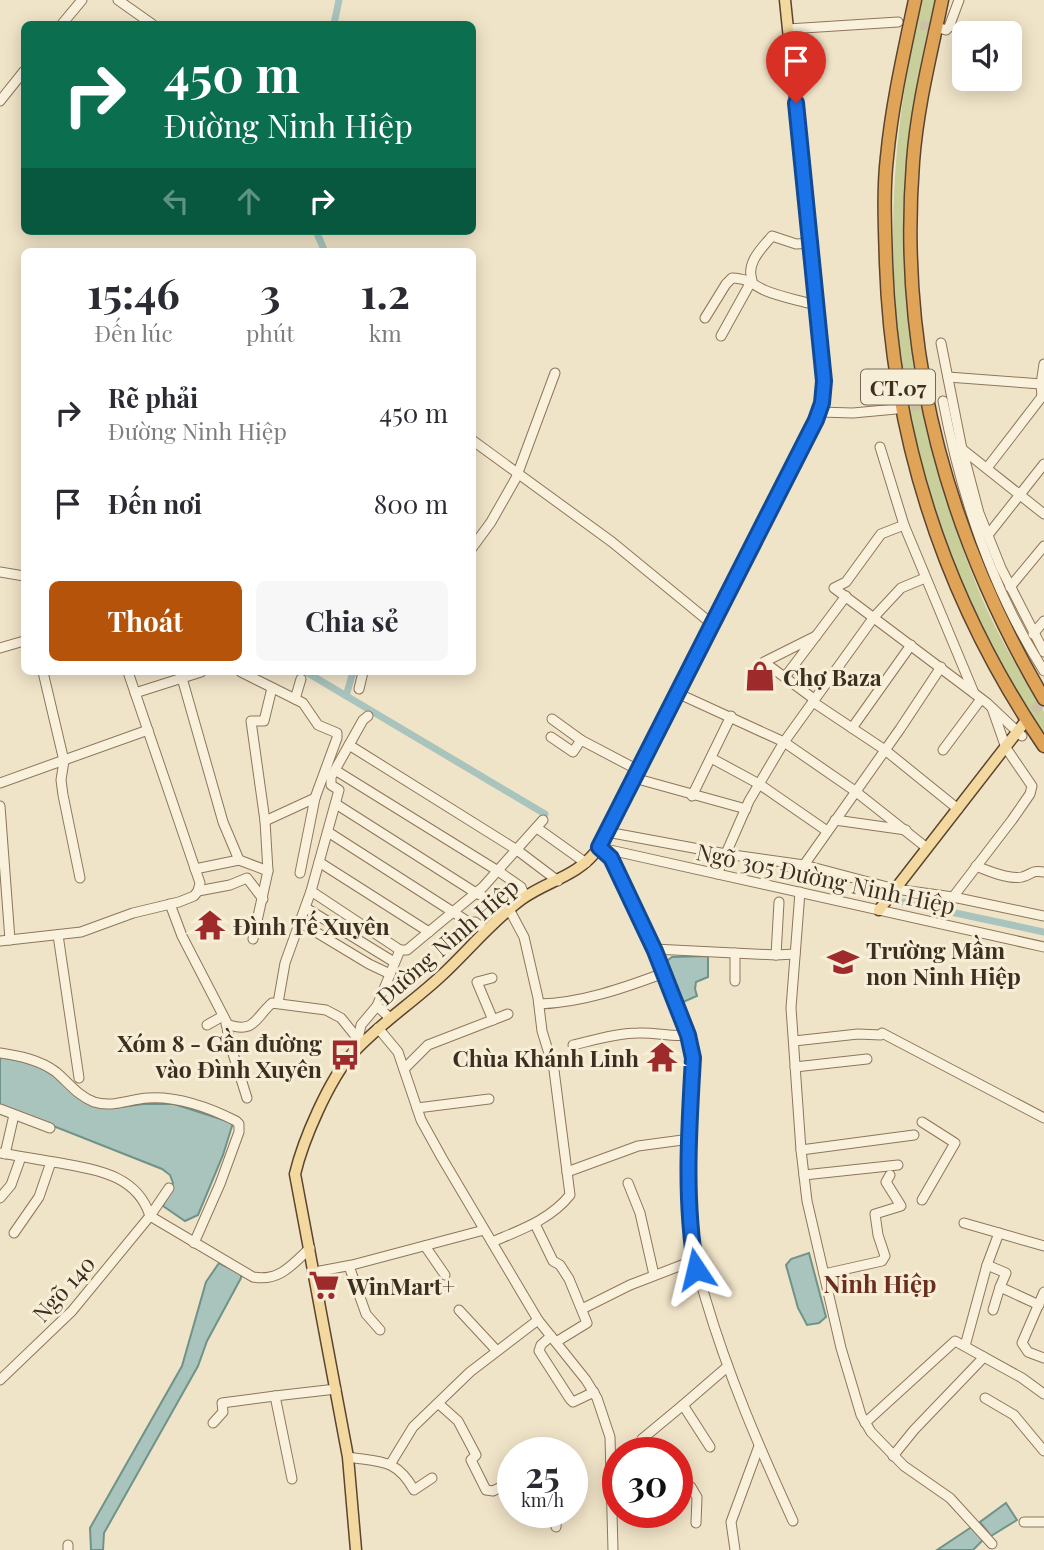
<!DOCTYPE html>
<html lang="vi">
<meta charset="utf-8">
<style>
body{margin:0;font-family:"Playfair Display",serif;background:#f7f7f7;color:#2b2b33;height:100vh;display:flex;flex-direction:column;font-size:26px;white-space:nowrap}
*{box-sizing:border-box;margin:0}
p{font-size:23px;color:#7c7c81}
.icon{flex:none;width:38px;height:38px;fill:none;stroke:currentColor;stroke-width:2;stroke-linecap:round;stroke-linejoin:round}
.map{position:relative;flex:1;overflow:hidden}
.details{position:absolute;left:21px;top:248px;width:455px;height:427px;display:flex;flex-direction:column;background:#fff;border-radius:10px;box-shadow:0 4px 18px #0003}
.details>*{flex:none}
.banner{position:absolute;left:21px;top:21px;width:455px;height:214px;border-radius:10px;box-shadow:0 4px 18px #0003;background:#0b6e4f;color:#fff;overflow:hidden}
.tools{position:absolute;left:952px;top:21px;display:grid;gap:14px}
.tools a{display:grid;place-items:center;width:70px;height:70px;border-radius:10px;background:#fff;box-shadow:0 4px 18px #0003;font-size:35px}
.speed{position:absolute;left:497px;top:1437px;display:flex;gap:14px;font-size:35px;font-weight:700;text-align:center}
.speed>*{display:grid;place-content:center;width:91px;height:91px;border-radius:50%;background:#fff;box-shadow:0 4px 18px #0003;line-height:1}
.speed small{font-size:18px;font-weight:400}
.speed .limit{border:10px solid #d22;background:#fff;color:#111}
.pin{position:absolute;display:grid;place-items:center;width:60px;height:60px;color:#fff;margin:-72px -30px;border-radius:50% 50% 50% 0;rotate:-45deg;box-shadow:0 0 7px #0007}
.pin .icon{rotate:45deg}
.me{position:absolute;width:77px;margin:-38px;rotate:350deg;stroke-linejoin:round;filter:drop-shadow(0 0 5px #0008)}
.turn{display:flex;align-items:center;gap:24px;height:147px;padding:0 28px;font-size:32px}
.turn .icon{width:91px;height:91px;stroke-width:2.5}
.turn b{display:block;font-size:49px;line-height:60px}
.lanes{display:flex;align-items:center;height:66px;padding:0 28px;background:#0003;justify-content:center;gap:35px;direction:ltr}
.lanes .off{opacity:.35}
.eta{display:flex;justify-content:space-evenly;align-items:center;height:119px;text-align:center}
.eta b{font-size:42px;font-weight:700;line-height:49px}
.primary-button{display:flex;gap:14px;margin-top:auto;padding:14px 28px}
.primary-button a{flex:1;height:80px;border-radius:10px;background:#b45309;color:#fff;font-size:28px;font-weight:700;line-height:80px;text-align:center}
.primary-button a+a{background:#f7f7f7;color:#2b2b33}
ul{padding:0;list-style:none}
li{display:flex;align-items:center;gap:21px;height:91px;padding:0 28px}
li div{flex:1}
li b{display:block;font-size:26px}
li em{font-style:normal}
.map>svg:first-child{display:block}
.green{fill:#c9cf9b}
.water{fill:#a9c4bc;stroke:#6f938a;stroke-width:2}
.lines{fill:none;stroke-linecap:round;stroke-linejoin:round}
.canal{stroke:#a9c4bc;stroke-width:7}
.minor-tunnel{stroke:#ccc0a6;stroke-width:9;stroke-dasharray:9 4.5;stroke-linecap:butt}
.major-tunnel{stroke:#ccc0a6;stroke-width:10;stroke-dasharray:10 5;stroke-linecap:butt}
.minor-casing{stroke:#8d765c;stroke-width:11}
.major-casing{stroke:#5b4430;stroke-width:13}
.highway-casing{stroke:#5b4430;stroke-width:15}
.minor{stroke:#faf1dc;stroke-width:9}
.major{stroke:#f3d9a0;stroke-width:10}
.highway{stroke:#e0a458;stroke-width:12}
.route-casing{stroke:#114b97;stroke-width:18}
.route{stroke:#1a73e8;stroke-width:12}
.labels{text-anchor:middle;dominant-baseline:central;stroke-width:6;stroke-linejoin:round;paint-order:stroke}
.shield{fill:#f7eed8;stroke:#756857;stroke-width:2}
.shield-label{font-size:21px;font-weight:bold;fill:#3d2e20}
.poi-label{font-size:23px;font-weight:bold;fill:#3d2e20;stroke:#f7eed8;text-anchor:start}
.street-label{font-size:23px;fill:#3d2e20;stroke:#f7eed8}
.neighbourhood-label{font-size:24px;font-weight:bold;fill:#6b2e1e;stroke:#f7eed8}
</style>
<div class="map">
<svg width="1044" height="1550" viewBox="0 0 1044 1550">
<rect width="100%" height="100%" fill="#f0e4c8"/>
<!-- green -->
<path class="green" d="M922,0H935C884,202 897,377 971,571C983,604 1000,637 1017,667C1023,678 1041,702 1044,712C1044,718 1044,727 1044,733C896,513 860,256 922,0Z"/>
<!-- water -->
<g class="water">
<path d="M708,956V977L696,982L695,989L697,996L681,1003L667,968L668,960L672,957Z"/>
<path d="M0,1057L36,1064L57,1078L77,1097L114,1108L143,1104H174L233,1123L223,1155L198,1215L185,1221L163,1206L173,1183L170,1175L162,1169L0,1105Z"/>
<path d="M809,1253L826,1317L819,1323L807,1325L798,1308L786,1265L791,1259Z"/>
<path d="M219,1263L241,1274V1278L207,1341L198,1366L104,1533L103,1550H91L90,1528L182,1366L206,1282Z"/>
<path d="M1006,1503L1017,1520L991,1536L980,1522Z"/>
<path d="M973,1526L983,1540L973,1550H937Z"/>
</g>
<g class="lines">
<!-- canal -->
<g class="canal">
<path d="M334,24L339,0"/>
<path d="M316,231L325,252"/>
<path d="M306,672L545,814"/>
<path d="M346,696L353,672"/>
<path d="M904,902L1044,932"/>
</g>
<!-- minor-tunnel -->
<g class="minor-tunnel">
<path d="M907,23L940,28"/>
<path d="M898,409L935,402"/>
</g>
<!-- major-tunnel -->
<path class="major-tunnel" d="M1024,723L1044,699"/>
<!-- minor casing -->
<g class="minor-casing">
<g id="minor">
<path d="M118,0L152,24"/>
<path d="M62,24L82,0"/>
<path d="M940,28L946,30L949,27L959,0"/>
<path d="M788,29L898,22"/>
<path d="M0,101L24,71"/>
<path d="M705,318L726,284L732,278C749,279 750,283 764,290C778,296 793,299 808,303"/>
<path d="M721,336L752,280C746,263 761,249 772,236L796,244L811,243"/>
<path d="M941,343L962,449L979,513L1001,568L1044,652"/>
<path d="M948,377L1041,384L1042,397L1044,396"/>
<path d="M1041,384L1044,364"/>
<path d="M943,401C961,495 992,590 1044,671"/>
<path d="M819,412L853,413L896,409"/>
<path d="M472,440L612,542L712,624"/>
<path d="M880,447L904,525L974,693"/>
<path d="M962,449L1044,514"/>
<path d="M987,468L1044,394"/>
<path d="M904,525L881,534L846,582L834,588L987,703L1022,736"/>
<path d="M988,535L1044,464"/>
<path d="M472,548L491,522L516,478L555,373"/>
<path d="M0,572L24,576"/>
<path d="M1010,587L1044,546"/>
<path d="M1033,634L1044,621"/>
<path d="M816,636L846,596"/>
<path d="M0,648L24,641"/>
<path d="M43,672L64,761L61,780L63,795L80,878"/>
<path d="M128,672L200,883L198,891"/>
<path d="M241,672L303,703L318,725L337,733V738L315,798L300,873"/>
<path d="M785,677L816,636L764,662L814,699"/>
<path d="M182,678L223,822L239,860"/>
<path d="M359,689L363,672"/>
<path d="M135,693L201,672"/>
<path d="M677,693L784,742L855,791L927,848"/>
<path d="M295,699L301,679"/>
<path d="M813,702L885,750L958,809"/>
<path d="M552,719L581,740"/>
<path d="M852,728L911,645"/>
<path d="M551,737L573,752L581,740L638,770"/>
<path d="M349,745L517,850L558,881"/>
<path d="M943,750L981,699"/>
<path d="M711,758L759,784L827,831"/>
<path d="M335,770L498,871L521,887L525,897"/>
<path d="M634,778L746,809"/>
<path d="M0,783L148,730"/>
<path d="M692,796L731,716"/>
<path d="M336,804L476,893L509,909L524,937L538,998L542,1031L554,1070L570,1195C550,1220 520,1230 492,1242"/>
<path d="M0,806L10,940"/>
<path d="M835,820L906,830"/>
<path d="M265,821L315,798"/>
<path d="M537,828L586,863"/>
<path d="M328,832L453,912L470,923L475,922L486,931"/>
<path d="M607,832L726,854L804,865L895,889L953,897L1044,916"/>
<path d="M599,847L612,858L615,866C643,926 681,993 693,1058C690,1116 686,1176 690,1234C692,1256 699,1276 705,1297C728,1375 759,1447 793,1521"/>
<path d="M601,848L1044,947"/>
<path d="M319,862L429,932"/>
<path d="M804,865L900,729L941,667"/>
<path d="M976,866C988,871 1009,880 1022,877C1033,874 1031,870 1044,872"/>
<path d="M195,869L239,860L268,871"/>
<path d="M717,874L749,801L784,742L874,617L901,588L925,578"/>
<path d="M198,891L230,885L247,878L263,899"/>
<path d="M311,891L400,950"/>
<path d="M800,892L791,1008L801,1150L807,1201L841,1348L861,1415L871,1432L904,1466L950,1498L992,1544"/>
<path d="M953,897L1012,820L1030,794L1032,786L1006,748L992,708"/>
<path d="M779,902L776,955L795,954"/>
<path d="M170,904L182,936L226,1021L229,1041L247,1098"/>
<path d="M306,908L394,962"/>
<path d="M301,923L369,964L390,974"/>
<path d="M58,935L79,1078"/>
<path d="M253,939L268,871L265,821L251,721H264L272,688"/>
<path d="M0,941L81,932L133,913L179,902L194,896L198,891"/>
<path d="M654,949L776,955"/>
<path d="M735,953V981"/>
<path d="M492,978L477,982L493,1020"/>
<path d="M278,1003L285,963L311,891L339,790L331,785V777L363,720L368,716"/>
<path d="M539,1004C581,1003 624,988 664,973"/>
<path d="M390,1018L377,1006L400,950H407L483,887L543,820"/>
<path d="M226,1024C255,1034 254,1019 272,1003L326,1010L341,1018L358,1039L353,1051"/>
<path d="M207,1025L223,1016"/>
<path d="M378,1028L398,1052L421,1120L442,1158L538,1320L586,1380L597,1398L610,1437L613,1550"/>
<path d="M882,1033L1044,1118"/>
<path d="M358,1039L361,1025L377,1006"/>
<path d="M794,1041L858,1034L881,1035"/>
<path d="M573,1045C594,1040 617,1033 638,1033C655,1032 671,1037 688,1035"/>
<path d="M0,1053C20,1056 40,1060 56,1072C69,1083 78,1096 94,1102C113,1108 129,1099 148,1098C177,1096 210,1108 236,1121L239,1124V1132L220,1184L194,1243"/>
<path d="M795,1067L867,1059"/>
<path d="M404,1069L428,1045L508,1014"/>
<path d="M417,1108L489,1099"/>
<path d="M0,1109L50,1128"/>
<path d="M922,1122L955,1143L922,1200"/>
<path d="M801,1150L914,1135"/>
<path d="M0,1153C20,1156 40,1160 60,1163C97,1170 137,1175 150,1216L253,1277C279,1282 292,1265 310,1248"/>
<path d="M5,1154L14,1115"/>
<path d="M567,1172L638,1146L690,1139"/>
<path d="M804,1175L898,1165"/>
<path d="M628,1183L640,1213L654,1275"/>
<path d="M0,1198L11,1185L21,1157"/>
<path d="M964,1223L1044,1246"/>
<path d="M535,1224L553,1261L560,1265L569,1279L587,1323L556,1342"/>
<path d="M14,1233L39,1197L51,1162"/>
<path d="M425,1246L445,1275"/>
<path d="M987,1265L1006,1273L1000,1287L1039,1305"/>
<path d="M349,1266L366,1314L380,1330"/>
<path d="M315,1272L352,1265L484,1230"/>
<path d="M824,1274L882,1261L885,1256L878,1235L875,1214L901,1206L886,1182L890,1175"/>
<path d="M1044,1292L1022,1343L1028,1352L1044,1358"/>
<path d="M582,1309L630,1285L695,1260"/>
<path d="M459,1310L497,1351"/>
<path d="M993,1310L1000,1287"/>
<path d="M551,1336L541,1345L539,1351L570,1399L573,1402L594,1392"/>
<path d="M965,1346L987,1265L999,1233"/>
<path d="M0,1380L72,1311L150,1216L169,1188"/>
<path d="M985,1398L1014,1415L1044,1451"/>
<path d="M439,1404L458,1421L476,1455L471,1460L486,1490L493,1491L513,1481"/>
<path d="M213,1423L223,1412L222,1403L275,1396"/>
<path d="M865,1423L955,1341L1022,1378L1044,1394"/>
<path d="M710,1447L683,1405L727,1367"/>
<path d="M651,1452L642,1439L683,1405"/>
<path d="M893,1456L914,1430L984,1357"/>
<path d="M348,1457C380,1462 396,1458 414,1490L432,1478"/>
<path d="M391,1463L413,1427L470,1372L538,1320"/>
<path d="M292,1479L275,1396L336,1389"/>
<path d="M677,1494L678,1496L691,1487L697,1497L696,1523"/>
<path d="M1024,1522H1044"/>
<path d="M556,1527L557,1512"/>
<path d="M68,1545V1550"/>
<path d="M735,1550L731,1522L759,1446"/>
</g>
</g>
<!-- major casing -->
<g class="major-casing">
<g id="major">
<path d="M879,910L1024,723"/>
<path d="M356,1550L348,1457L295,1174C303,1140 329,1080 352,1054C378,1025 412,1003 441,976C468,951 492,921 522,899C547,881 578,876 597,850L816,420L822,403L824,381L785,0"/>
</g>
</g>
<!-- highway casing -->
<g class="highway-casing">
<g id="highway">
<path d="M915,0C904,52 892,104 887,157C883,191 885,228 886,263C892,439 945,600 1044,746"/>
<path d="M942,0C931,53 917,107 913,162C898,355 947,534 1044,699"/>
</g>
</g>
<!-- minor -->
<use href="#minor" class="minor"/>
<!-- major -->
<use href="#major" class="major"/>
<!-- highway -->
<use href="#highway" class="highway"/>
</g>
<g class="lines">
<!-- route casing -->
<g class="route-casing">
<path id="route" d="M696,1269C684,1200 689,1128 693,1058L688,1035L655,951L611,858L599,847L816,420L822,403L824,381L796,103"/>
</g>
<!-- route -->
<use href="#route" class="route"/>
</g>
<!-- icons -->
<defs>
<g id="shop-bare" transform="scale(2.415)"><path d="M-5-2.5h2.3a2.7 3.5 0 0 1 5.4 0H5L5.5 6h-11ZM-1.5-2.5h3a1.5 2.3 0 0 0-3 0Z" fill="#9e2a2b" stroke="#f7eed8" stroke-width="2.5" paint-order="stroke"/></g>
<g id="temple-bare" transform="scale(2.415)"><path d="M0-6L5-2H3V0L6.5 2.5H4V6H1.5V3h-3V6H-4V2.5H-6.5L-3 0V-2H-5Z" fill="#9e2a2b" stroke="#f7eed8" stroke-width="2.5" paint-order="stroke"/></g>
<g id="school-bare" transform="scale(2.415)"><path d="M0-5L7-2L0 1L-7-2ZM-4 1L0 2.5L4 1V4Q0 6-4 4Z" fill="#9e2a2b" stroke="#f7eed8" stroke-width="2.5" paint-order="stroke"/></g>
<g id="bus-bare" transform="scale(2.415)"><path d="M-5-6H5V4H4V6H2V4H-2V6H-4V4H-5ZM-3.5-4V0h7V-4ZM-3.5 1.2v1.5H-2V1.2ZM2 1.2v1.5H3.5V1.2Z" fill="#9e2a2b" stroke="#f7eed8" stroke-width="2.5" paint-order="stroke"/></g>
<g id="supermarket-bare" transform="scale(2.415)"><path d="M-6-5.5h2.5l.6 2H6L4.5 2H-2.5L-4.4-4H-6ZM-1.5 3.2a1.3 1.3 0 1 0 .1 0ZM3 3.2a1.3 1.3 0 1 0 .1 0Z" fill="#9e2a2b" stroke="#f7eed8" stroke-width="2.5" paint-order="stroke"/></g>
</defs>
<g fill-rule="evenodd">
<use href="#shop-bare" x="760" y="676"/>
<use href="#temple-bare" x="210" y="925"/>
<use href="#school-bare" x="843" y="962"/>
<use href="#bus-bare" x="345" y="1055"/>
<use href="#temple-bare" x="662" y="1057"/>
<use href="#supermarket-bare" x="324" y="1285"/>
</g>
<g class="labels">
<!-- shield labels -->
<rect class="shield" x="861" y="369.5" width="74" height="35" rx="5"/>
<g class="shield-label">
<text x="898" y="387">CT.07</text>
</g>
<!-- poi labels -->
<g class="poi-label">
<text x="783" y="676">Chợ Baza</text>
<text x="233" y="925">Đình Tế Xuyên</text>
<text x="866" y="949">Trường Mầm<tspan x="866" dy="26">non Ninh Hiệp</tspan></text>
<text x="322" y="1042" text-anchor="end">Xóm 8 - Gần đường<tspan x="322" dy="26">vào Đình Xuyên</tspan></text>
<text x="639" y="1057" text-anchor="end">Chùa Khánh Linh</text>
<text x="347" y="1285">WinMart+</text>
</g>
<!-- street labels -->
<g class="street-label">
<text transform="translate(826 878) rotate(12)">Ngõ 305 Đường Ninh Hiệp</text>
<text transform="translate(447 941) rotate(-41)">Đường Ninh Hiệp</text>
<text transform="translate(63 1288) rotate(-48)">Ngõ 140</text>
</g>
<!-- neighbourhood labels -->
<g class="neighbourhood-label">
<text x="880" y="1283">Ninh Hiệp</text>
</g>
</g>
</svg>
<div class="tools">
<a><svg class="icon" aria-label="sound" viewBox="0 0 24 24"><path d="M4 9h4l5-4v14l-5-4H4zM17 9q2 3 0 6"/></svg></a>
</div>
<div class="speed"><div>25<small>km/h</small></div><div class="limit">30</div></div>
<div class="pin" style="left:796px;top:103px;background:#d93025"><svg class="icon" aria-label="arrive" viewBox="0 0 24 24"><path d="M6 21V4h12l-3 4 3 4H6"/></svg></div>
<svg class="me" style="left:696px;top:1269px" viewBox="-20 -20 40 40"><path d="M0-17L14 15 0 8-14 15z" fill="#1a73e8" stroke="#fff" stroke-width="4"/></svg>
<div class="banner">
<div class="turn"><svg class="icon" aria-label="right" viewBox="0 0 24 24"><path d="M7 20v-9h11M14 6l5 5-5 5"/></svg><div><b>450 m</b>Đường Ninh Hiệp</div></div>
<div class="lanes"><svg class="icon off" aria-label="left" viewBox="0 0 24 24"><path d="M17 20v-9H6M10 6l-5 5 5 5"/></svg><svg class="icon off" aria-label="ahead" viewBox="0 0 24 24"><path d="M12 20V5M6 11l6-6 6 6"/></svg><svg class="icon" aria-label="right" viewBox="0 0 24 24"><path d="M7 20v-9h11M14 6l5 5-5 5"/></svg></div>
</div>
<section class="details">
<div class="eta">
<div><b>15:46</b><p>Đến lúc</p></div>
<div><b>3</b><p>phút</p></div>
<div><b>1.2</b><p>km</p></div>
</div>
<ul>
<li><svg class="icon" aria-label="right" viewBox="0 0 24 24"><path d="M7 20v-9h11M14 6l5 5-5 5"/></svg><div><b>Rẽ phải</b><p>Đường Ninh Hiệp</p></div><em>450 m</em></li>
<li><svg class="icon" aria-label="arrive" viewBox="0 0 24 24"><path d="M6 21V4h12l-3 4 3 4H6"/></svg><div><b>Đến nơi</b></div><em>800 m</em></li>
</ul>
<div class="primary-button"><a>Thoát</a><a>Chia sẻ</a></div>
</section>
</div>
